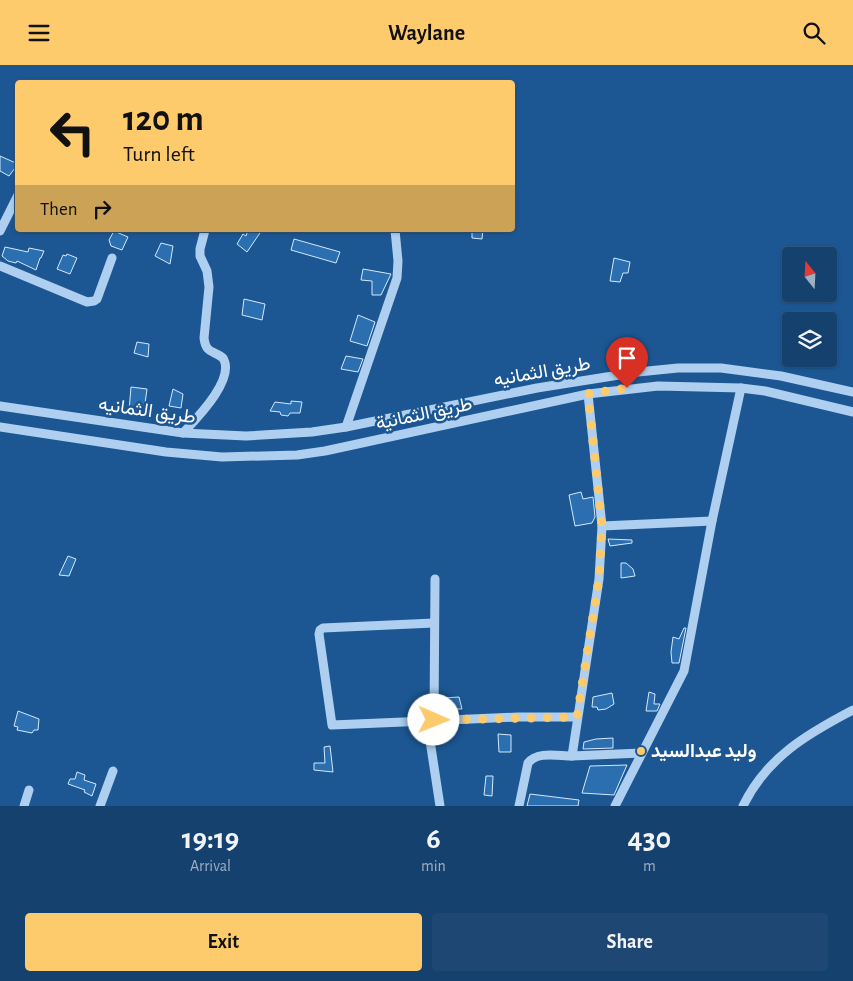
<!DOCTYPE html>
<meta charset="utf-8">
<style>
body{margin:0;font-family:"Alegreya Sans",Vazirmatn,sans-serif;background:#1e4873;color:#f1f3f6;height:100vh;display:flex;flex-direction:column;font-size:19px;white-space:nowrap}
*{box-sizing:border-box;margin:0}
p{font-size:16px;color:#9dafc2}
.icon{flex:none;width:28px;height:28px;fill:none;stroke:currentColor;stroke-width:2;stroke-linecap:round;stroke-linejoin:round}
.map{position:relative;height:741px;overflow:hidden}
.side{display:flex;flex-direction:column;background:#15416e;flex:1}
.side>*{flex:none}
.top-card{position:absolute;left:15px;top:15px;width:500px;height:152px;border-radius:5px;box-shadow:0 1px 4px #0004,0 0 0 1px #345a81;background:#fecb6c;color:#111;overflow:hidden}
.needle{width:32px;rotate:342deg}
.tools{position:absolute;left:782px;top:182px;display:grid;gap:10px}
.tools a{display:grid;place-items:center;width:55px;height:55px;border-radius:5px;background:#15416e;box-shadow:0 1px 4px #0004,0 0 0 1px #345a81;font-size:25px}
.pin{position:absolute;display:grid;place-items:center;width:42px;height:42px;color:#fff;margin:-51px -21px;border-radius:50% 50% 50% 0;rotate:-45deg;box-shadow:0 0 5px #0007}
.pin .icon{rotate:45deg}
.me{position:absolute;width:55px;margin:-28px;rotate:91deg;stroke-linejoin:round;filter:drop-shadow(0 0 4px #0008)}
.turn{display:flex;align-items:center;gap:18px;height:105px;padding:0 25px;font-size:22px}
.turn .icon{width:65px;height:65px;stroke-width:2.5}
.turn b{display:block;font-size:35px;line-height:42px}
.then{display:flex;align-items:center;height:48px;padding:0 25px;background:#0003;gap:10px;font-size:19px}
.eta{display:flex;justify-content:space-evenly;align-items:center;height:85px;text-align:center}
.eta b{font-size:30px;font-weight:600;line-height:35px}
.cta{display:flex;gap:10px;margin-top:auto;padding:10px 25px}
.cta a{flex:1;height:58px;border-radius:5px;background:#fecb6c;color:#111;font-size:20px;font-weight:600;line-height:58px;text-align:center}
.cta a+a{background:#1e4873;color:#f1f3f6}
header{display:flex;justify-content:space-between;align-items:center;height:65px;padding:0 25px;background:#fecb6c;color:#111;font-size:22px;font-weight:600}
.map>svg:first-child{display:block}
.building{fill:#2c6fb1;stroke:#d4e8fa}
.lines{fill:none;stroke-linecap:round;stroke-linejoin:round}
.minor{stroke:#aecfef;stroke-width:9}
.route{stroke:#fecb6c;stroke-width:9;stroke-dasharray:0 16.2}
.poi-dot{fill:#fecb6c;stroke:#1c5793;stroke-width:2}
.labels{text-anchor:middle;dominant-baseline:central;stroke-width:5;stroke-linejoin:round;paint-order:stroke}
.street-label{font-size:19px;fill:#fff;stroke:#1c5793}
.poi-label{font-size:19px;font-weight:bold;fill:#fff;stroke:#1c5793;text-anchor:start}
</style>
<header><svg class="icon" aria-label="menu" viewBox="0 0 24 24"><path d="M4 6h16M4 12h16M4 18h16"/></svg>Waylane<svg class="icon" aria-label="search" viewBox="0 0 24 24"><circle cx="10" cy="10" r="6"/><path d="M15 15l6 6"/></svg></header>
<div class="map">
<svg width="853" height="741" viewBox="0 0 853 741">
<rect width="100%" height="100%" fill="#1c5793"/>
<!-- building -->
<g class="building">
<path d="M0,91L18,99L9,111L0,106Z"/>
<path d="M248,165H262L247,187L237,179L243,169L246,171Z"/>
<path d="M472,165H483L482,174L472,173Z"/>
<path d="M114,166L128,172L122,185L111,181L109,175Z"/>
<path d="M294,174L340,187L336,198L291,185Z"/>
<path d="M161,178L173,181L170,199L155,191Z"/>
<path d="M5,182L28,187L29,183L44,186L41,193H40L36,205L17,196L16,198L8,196L2,191Z"/>
<path d="M67,189L77,193L70,209L57,204L63,190L66,191Z"/>
<path d="M614,193L630,197L628,208H623L620,217L610,216Z"/>
<path d="M363,204L391,209L381,230H372V216L361,215Z"/>
<path d="M244,234L265,239L262,255L242,250Z"/>
<path d="M358,250L375,257L367,281L350,276Z"/>
<path d="M137,277L149,279L148,292L134,288Z"/>
<path d="M346,291L363,294L358,307L341,304Z"/>
<path d="M131,322L147,324L144,346H129Z"/>
<path d="M173,324L183,329L181,343L169,341Z"/>
<path d="M291,336L302,337L300,348H290L288,351L281,350L280,347L270,346L275,337L291,339Z"/>
<path d="M581,427L583,434L593,432L595,452L592,458L575,461L569,430Z"/>
<path d="M608,474L632,475V478L610,481Z"/>
<path d="M68,491L76,494L69,511L59,510Z"/>
<path d="M621,498H626L633,504L635,511L621,513Z"/>
<path d="M684,563H686L679,598H672L671,587L673,572L679,574Z"/>
<path d="M649,627L655,629L654,639H660L657,646H646Z"/>
<path d="M612,628L614,639L606,644L598,645L597,642H592L593,632Z"/>
<path d="M459,632L462,644H454V649H443V633Z"/>
<path d="M18,646L39,654L38,665H34L32,668L17,665L18,662L14,661Z"/>
<path d="M498,669L511,670V687H499Z"/>
<path d="M613,673V683L583,684L584,677L596,674Z"/>
<path d="M330,681L333,707L314,705V698H325L324,682Z"/>
<path d="M627,700L614,730L582,728L590,701Z"/>
<path d="M77,707L85,710L84,715L96,719L92,731L84,727L85,725L68,719L70,714H75Z"/>
<path d="M486,711H493L492,731L484,730Z"/>
<path d="M530,729L579,735L578,741H527Z"/>
</g>
<g class="lines">
<!-- minor -->
<g class="minor">
<path d="M0,166L18,130"/>
<path d="M0,201L87,237L94,236L97,234L112,193"/>
<path d="M588,329L602,461L599,514L572,691L641,688"/>
<path d="M0,341L183,368L246,371L312,367L346,362L537,323L638,307L678,303H721L781,311L853,327"/>
<path d="M0,362L166,387L222,392L297,390L325,386L588,329L658,321L741,323L765,326L853,347"/>
<path d="M346,362L397,213L398,196L395,165"/>
<path d="M183,368C196,354 236,314 223,293C213,285 206,289 204,273L209,222L207,206L200,191V184L205,165"/>
<path d="M602,461L712,456"/>
<path d="M434,655L435,514"/>
<path d="M427,656L332,660L319,569L320,565L323,563L434,558"/>
<path d="M24,741L29,725"/>
<path d="M100,741L113,706"/>
<path d="M440,741L427,656L518,652H577"/>
<path d="M519,741L528,698C537,686 558,691 572,691"/>
<path d="M615,741L684,606L712,456L741,323"/>
<path d="M743,741C766,693 807,669 853,645"/>
</g>
</g>
<g class="lines">
<!-- route -->
<path class="route" d="M434,655L577,652L599,514L602,461L588,329L627,323"/>
</g>
<!-- markers -->
<circle class="poi-dot" cx="641" cy="686" r="5"/>
<g class="labels">
<!-- street labels -->
<g class="street-label">
<text transform="translate(542 307) rotate(-10)">طريق الثمانيه</text>
<text transform="translate(147 346) rotate(8)">طريق الثمانيه</text>
<text transform="translate(424 349) rotate(-12)">طريق الثمانية</text>
</g>
<!-- poi labels -->
<g class="poi-label">
<text x="651" y="686">وليد عبدالسيد</text>
</g>
</g>
</svg>
<div class="tools">
<a><svg class="needle" viewBox="-14 -14 28 28"><path d="M0-13l5 13h-10z" fill="#e53935"/><path d="M0 13l5-13h-10z" fill="#9dafc2"/></svg></a>
<a><svg class="icon" aria-label="layers" viewBox="0 0 24 24"><path d="M12 4l9 5-9 5-9-5zM3 14l9 5 9-5"/></svg></a>
</div>
<div class="pin" style="left:627px;top:323px;background:#d93025"><svg class="icon" aria-label="arrive" viewBox="0 0 24 24"><path d="M6 21V4h12l-3 4 3 4H6"/></svg></div>
<svg class="me" style="left:434px;top:655px" viewBox="-20 -20 40 40"><circle r="19" fill="#fff"/><path d="M0-13L10 11 0 6-10 11z" fill="#fecb6c"/></svg>
<div class="top-card">
<div class="turn"><svg class="icon" aria-label="left" viewBox="0 0 24 24"><path d="M17 20v-9H6M10 6l-5 5 5 5"/></svg><div><b>120 m</b>Turn left</div></div>
<div class="then">Then<svg class="icon" aria-label="right" viewBox="0 0 24 24"><path d="M7 20v-9h11M14 6l5 5-5 5"/></svg></div>
</div>
</div>
<section class="side">
<div class="eta">
<div><b>19:19</b><p>Arrival</p></div>
<div><b>6</b><p>min</p></div>
<div><b>430</b><p>m</p></div>
</div>
<div class="cta"><a>Exit</a><a>Share</a></div>
</section>
